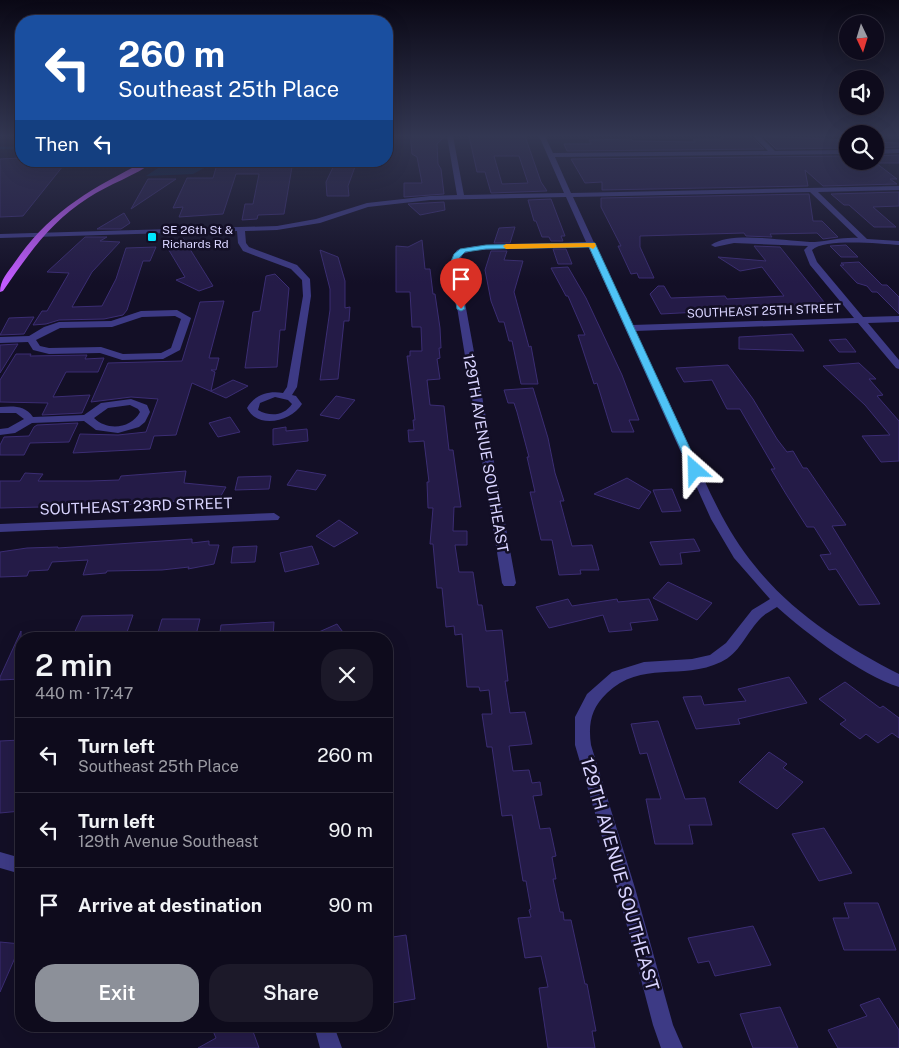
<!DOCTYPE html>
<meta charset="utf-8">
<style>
body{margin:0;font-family:"Public Sans",sans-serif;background:#1c1929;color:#f1f3f6;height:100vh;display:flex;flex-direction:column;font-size:19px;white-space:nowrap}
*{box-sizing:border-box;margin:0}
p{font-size:16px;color:#9b9ba3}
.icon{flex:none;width:28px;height:28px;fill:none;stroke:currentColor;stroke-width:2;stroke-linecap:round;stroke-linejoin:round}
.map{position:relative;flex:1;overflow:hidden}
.panel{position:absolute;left:15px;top:632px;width:378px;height:400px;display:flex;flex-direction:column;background:#0e0b1c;border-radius:20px;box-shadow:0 5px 20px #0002,0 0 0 1px #2e2b3b}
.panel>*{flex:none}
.guide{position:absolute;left:15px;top:15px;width:378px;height:152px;border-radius:20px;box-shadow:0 5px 20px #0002,0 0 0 1px #2e2b3b;background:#1a4fa0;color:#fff;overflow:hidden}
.needle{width:32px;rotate:176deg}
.buttons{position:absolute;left:839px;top:15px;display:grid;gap:10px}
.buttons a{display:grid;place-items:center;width:45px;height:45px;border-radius:50%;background:#0e0b1c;box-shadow:0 5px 20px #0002,0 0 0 1px #2e2b3b;font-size:25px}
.pin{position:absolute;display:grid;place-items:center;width:42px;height:42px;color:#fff;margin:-51px -21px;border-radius:50% 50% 50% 0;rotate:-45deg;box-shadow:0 0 5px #0007}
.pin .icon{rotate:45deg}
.me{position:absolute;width:55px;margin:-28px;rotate:335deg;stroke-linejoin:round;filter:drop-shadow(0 0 4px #0008)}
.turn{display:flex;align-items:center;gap:18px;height:105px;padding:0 20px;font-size:22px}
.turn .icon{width:65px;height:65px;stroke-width:2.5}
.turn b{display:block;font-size:35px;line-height:42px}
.then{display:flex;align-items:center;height:48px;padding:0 20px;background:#0003;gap:10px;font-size:19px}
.round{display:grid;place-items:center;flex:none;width:52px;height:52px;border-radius:20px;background:#1c1929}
.overview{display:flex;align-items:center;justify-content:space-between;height:85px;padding:0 20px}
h1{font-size:30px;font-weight:600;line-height:38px}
.action{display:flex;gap:10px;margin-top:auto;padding:10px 20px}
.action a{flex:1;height:58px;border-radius:20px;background:#8c9099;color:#fff;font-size:20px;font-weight:600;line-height:58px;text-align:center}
.action a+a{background:#1c1929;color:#f1f3f6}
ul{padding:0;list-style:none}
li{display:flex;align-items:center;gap:15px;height:75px;padding:0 20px;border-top:1px solid #2e2b3b}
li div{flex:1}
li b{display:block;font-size:19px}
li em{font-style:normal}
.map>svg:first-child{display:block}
.water{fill:#0c2248}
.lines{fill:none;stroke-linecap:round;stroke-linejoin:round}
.stream{stroke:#0c2248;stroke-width:2.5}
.building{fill:#241b47;stroke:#3b2d73;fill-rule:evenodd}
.minor{fill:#3d3a85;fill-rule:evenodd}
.major{fill:#c25bff;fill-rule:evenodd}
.route{fill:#4fc3f7;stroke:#337fa1}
.slow{fill:#f59e0b}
.poi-dot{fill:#00e5ff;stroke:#130f26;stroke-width:2}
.labels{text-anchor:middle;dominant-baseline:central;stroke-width:5;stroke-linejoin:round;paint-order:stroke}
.far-poi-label{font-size:12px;fill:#d9d4ff;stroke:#130f26;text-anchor:start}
.far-street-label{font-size:12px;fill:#d9d4ff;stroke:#130f26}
.street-label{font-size:15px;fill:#d9d4ff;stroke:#130f26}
.near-street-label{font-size:18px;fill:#d9d4ff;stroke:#130f26}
</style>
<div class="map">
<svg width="899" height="1048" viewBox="0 0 899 1048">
<rect width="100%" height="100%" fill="#130f26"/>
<!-- water -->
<path class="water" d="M180,163L200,164L206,167L193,174L146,176L158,168Z"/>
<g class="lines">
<!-- stream -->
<path class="stream" d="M0,148H21"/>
</g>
<!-- building -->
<g class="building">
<path d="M410,136H445L437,144L438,164L441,169L444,194L404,197V183H422L417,157L412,154Z"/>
<path d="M469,136H525L541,182L547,191L491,193L485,172H477ZM494,156H519L528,183L502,184Z"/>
<path d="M721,136H751L764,149L567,151L564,144H591L589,140L631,139L633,141L695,142L693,139H723Z"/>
<path d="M763,136L848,140V148L776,149Z"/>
<path d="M875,142L899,143V147L875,148Z"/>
<path d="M899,155V163H876L897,179H890L897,184L823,186L805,170L808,186L602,190V182L585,183L571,159L848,156V161L875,162V156Z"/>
<path d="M21,158V161H67L23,216L0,217V159Z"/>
<path d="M218,161H293L284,214L258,215L257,219L242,220L245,204H253L259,174H236L223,214L179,217L183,207L173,208L187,178H213Z"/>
<path d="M336,161H351L350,164H356L348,186L349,196H327L326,182Z"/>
<path d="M148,179H176L131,209Z"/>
<path d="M899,192V206L873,207L896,227H874L849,205H844L831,194Z"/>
<path d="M809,194L813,221H822L838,237L823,239L817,233L770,234L772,237L746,236L744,233L640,236V247L654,278H639L637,273L631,274L618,246H621L601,207V198Z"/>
<path d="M551,199L565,236H561L563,241H551L549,237H542L536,221H534L528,200Z"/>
<path d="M444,202L445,210L420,215L408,204Z"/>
<path d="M124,213L130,223L121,229H97Z"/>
<path d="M515,227L510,243H494L499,228Z"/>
<path d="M85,237H107L100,241L120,242L92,272L72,307L102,306L116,279L126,248L156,247L150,261H143L127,310L123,315L104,319L59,320L46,324L33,325L42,311H47L69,273L47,272Z"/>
<path d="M183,238L213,286L199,291L176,280L185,277L167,247H179Z"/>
<path d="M422,240L425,269H430L433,294H435L440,328L441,348H439L440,358L437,359L440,379L427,380L430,405L444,406L449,450H453L461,507H454L453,531H467V545H455L459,572H473L478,605H482L486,631L502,630L508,681H505L510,713L525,712L532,744L509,746L513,771L529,770L532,783L540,782L542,795L533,796L540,829L550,828L556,856L552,857L556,879H553L560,912H563L564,920H571L585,984H587L596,1031H592L595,1048H548L539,988L548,987L541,956L525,958L518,918L531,917L529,910L531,909L526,881H523L512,815L502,816L492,747H487L482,714H492L489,690L480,691L479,687H467L462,634L455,635L454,626L446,627L442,588H437L433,544H430L433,508H428L427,482H429L424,441L409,442L408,430H414L413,420H415L407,356H410V351H422L421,327H412L410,292H396V246L408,247Z"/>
<path d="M846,245L858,257H841L830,246Z"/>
<path d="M754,246L780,247L824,302L809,303L815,310L797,311L793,307L661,314L650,294L658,286H664L671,298L725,296L727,299L784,296L762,267L740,271L718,257L766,261Z"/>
<path d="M553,249H566L572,264H558Z"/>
<path d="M320,250L338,257L345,281V308L350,307L349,321H344L338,379L320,380L330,310V289Z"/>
<path d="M491,251H507L504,260L523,261L514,292L529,347L531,346L538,384H521L512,341H509L504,322H499L491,301L485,270Z"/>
<path d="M859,262L882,285H887L899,297V314L877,292H872L867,286L857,283L840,265H844L841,263Z"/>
<path d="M568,267L586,298L622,375L639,420H629L634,432H612L597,383L594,384L578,335H585L568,296H566L551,268Z"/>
<path d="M275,274L289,288L285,330H280L277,367L245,368L253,312L260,311L266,276Z"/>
<path d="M224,301L209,358H219L216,370H211L215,372L211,391L233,380L248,386L226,398L192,383L176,435L154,436L150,449L73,453L80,434L118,435L146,432L158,399L131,397L91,402L108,363L182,361L200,302Z"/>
<path d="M34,317L24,334L0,335L9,318Z"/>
<path d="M792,334L804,351L739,349V337Z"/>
<path d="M846,339L856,352H839L829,340Z"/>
<path d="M18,344L0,373V345Z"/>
<path d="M16,354H31L30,356L87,355L85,359L104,358L98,372H66L53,397L90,395L82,413L42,415L48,403L0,402V380Z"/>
<path d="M859,363L876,379H869L883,395L877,396L899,421V461L881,462L862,436L890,435L865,405L823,366Z"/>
<path d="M728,365L753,399L777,439L787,452L793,451L803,468H807L846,525L832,526L880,604L859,605L836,569L829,570L820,555L831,554L814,527H807L786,494L771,469H775L740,409H727L712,380L684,382L676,368Z"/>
<path d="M533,388L548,438L555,473L564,501H560L572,546L592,545L599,570H580L581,574L559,575L552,540H541L530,492H535L527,457H529L517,412L514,403H508L504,390Z"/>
<path d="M336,396L355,400L339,419L320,415Z"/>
<path d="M230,417L240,432L218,437L209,423Z"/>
<path d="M78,423L69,442L30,443L24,455H0V445L4,437L29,436L34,427L37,425Z"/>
<path d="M286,427V431L307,429L308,441L273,445V429Z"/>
<path d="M297,470L326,475L316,490L287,485Z"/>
<path d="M186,471L184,483L226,487L218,501L178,497L177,501L124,505L0,508V481H20L25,473L43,474L38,481H90L119,480L121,476Z"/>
<path d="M271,476L269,489L235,490L238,477Z"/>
<path d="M627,478L651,492L639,509L594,494Z"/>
<path d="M672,489L681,511L662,512L653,490Z"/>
<path d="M339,520L358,533L334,547L316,536Z"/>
<path d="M192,539V543L209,541V545H219L214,564L188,569L189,567L162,570L107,571L106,573L83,575L88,560L52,562L48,570L29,571L27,576L0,577V552L27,548L58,547V548Z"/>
<path d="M694,539L700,551L680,553L682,564L660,565L650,542Z"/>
<path d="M257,546L255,562L231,563L233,547Z"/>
<path d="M312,546L319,564L285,572L280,553Z"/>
<path d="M668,582L712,603L697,620L653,598Z"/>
<path d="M568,599L572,606L617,599L618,602L649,599L658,620L630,623L632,630L609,632L603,615L549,628L536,607Z"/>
<path d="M133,615L125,638H72L82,616Z"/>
<path d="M162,619H200L195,639H156Z"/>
<path d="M274,622L273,639H219L221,625Z"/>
<path d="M337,624L348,639H303Z"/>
<path d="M21,631V679L0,680V677Z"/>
<path d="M789,677L807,703L738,719L740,724L696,729L683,697L701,696L704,705L746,701L738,689Z"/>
<path d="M845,682L880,708L883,706L899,718V738L892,733L878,743L866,734L860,739L840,724L846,720L819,699Z"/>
<path d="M658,721L685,799L705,798L712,825H689L693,844H655L646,799H661L647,753L640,754L631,724Z"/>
<path d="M21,740V811L0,813V741Z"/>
<path d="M769,752L787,764L783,768L803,782L777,809L739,782Z"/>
<path d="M824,828L852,873L819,881L792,834Z"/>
<path d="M844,903H878L896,950H844L833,918H849Z"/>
<path d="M753,926L771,965L715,976L709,961L698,963L688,938Z"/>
<path d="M406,935L415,999L386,1004V938Z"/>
<path d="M0,942L21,944L0,992Z"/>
<path d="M879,998L899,1030V1048H838L828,1030L867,1016L860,1005Z"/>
<path d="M780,1007L798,1048H753L740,1014Z"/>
<path d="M211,1026H251L259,1048H198L216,1038Z"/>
</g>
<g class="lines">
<!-- minor -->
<g class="minor">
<path d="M447,136H453L464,195L564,193L539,136H545L553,153L768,151L753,136H760L775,151L848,150V154L555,157L571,193L899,186V190L818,192L867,239L899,241V245C881,244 825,238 812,250L817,262L863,317L899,316V322L868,323L899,360V369L896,368L858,323L635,331C653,368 671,406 688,444C707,486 725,530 755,566C792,613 846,647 899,674V687C861,675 807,634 777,607C771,611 764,614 759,620C746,634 739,654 721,662C682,681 641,660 607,693C591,708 588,724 591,745L635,888L673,1025L683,1048H661L653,1025L617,888L575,745V717L587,694L612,672L644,662L692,659L710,655L726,643L752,610L770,599L734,558L711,519L588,246L475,250L463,254L458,264L516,583L514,586H504L502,583L450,264L457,250L475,246L586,242L566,197L430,200L368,207L320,223L277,230L245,231L246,243L249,247L297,265L310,279L311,296L297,387L292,395L296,396L302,404C292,421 258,430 247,408C254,395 269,390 283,393L287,387L303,296L302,280L291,269L243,251L238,243L237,231L0,238V234L277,226L316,219L367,203L430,196L457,195ZM810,192L858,238C843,237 829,241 815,242C789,242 732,230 711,245L715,247L734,243L808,246L804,250L810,265L854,318L632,325L573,197ZM275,397L288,400L292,404C284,416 270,417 258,410L260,403Z"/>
<path d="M899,149V153L875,154V150Z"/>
<path d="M177,310L191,318L180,350L163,359L122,360L100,353L49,354L33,350L28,342L0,343V337L29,336L44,327L59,322L111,321L141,311ZM175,316L181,319L171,348L161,353L123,354L101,347L49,348L40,346L36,340L60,328L112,327L142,317Z"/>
<path d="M131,399L147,405L150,412L145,422L139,427L118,433L96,430L84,421L32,423L15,433L0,435V429L8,428L24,419L16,413H0V407C13,406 25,405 33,417L84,415L101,403ZM130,405L138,409L140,412C131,429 107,431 94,418L108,408Z"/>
<path d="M274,513L280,517L278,520L0,532V524Z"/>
<path d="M0,852L21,858V874L0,868Z"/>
<path d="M314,1026H334L342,1048H320Z"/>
</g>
<!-- major -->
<path class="major" d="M146,161H155C135,176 109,184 88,198C50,222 28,255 3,291L0,292C0,280 8,272 15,262C50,211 92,188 146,161Z"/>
</g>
<!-- sky -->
<linearGradient id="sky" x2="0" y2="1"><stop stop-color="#0a0815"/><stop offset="0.48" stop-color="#333752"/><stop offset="1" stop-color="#333752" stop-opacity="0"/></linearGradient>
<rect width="899" height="283" fill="url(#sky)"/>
<!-- route -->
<path class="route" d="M595,243L700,470L699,472H691L690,470L589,247L486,249L465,252L460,257L457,264L465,309L461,311L457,309L450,264L454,254L460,249L486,245Z"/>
<!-- slow -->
<path class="slow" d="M595,243L596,246L593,249L589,247L506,249L503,246L506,244Z"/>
<!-- markers -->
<rect class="poi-dot" x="147" y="232" width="10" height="10" rx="2.5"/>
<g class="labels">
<!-- far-poi labels -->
<g class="far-poi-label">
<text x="162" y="230">SE 26th St &amp;<tspan x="162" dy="14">Richards Rd</tspan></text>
</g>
<!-- far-street labels -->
<g class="far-street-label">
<text transform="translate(764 311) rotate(-2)">SOUTHEAST 25TH STREET</text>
</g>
<!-- street labels -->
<g class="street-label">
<text transform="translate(486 453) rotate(80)">129TH AVENUE SOUTHEAST</text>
<text transform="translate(136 506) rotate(-2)">SOUTHEAST 23RD STREET</text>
</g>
<!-- near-street labels -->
<g class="near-street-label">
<text transform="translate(620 874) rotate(74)">129TH AVENUE SOUTHEAST</text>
</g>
</g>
</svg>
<div class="buttons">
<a><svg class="needle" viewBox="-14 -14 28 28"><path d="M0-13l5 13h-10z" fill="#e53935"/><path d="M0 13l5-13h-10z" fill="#9b9ba3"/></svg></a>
<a><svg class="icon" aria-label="sound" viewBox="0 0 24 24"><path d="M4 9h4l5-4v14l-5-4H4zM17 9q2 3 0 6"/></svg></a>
<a><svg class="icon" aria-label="search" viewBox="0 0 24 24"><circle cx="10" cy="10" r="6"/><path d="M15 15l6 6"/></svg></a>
</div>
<div class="pin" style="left:461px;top:309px;background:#d93025"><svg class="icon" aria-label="arrive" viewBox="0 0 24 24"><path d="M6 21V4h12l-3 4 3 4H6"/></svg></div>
<svg class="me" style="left:695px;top:470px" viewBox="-20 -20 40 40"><path d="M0-17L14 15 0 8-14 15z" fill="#4fc3f7" stroke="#fff" stroke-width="4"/></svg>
<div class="guide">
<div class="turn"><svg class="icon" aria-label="left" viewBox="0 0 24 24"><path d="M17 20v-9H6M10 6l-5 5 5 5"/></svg><div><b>260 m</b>Southeast 25th Place</div></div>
<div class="then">Then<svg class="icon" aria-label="left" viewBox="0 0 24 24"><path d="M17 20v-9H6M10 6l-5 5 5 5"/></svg></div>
</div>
<section class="panel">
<div class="overview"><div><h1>2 min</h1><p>440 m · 17:47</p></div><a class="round"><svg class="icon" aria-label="close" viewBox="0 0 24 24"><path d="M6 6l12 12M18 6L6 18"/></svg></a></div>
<ul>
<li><svg class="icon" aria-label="left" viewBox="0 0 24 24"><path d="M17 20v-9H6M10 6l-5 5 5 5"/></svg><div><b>Turn left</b><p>Southeast 25th Place</p></div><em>260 m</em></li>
<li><svg class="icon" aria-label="left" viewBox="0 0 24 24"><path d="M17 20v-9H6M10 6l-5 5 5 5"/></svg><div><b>Turn left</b><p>129th Avenue Southeast</p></div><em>90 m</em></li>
<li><svg class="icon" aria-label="arrive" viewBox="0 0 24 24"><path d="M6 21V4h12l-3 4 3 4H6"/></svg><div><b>Arrive at destination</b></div><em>90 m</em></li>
</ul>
<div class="action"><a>Exit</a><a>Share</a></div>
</section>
</div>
